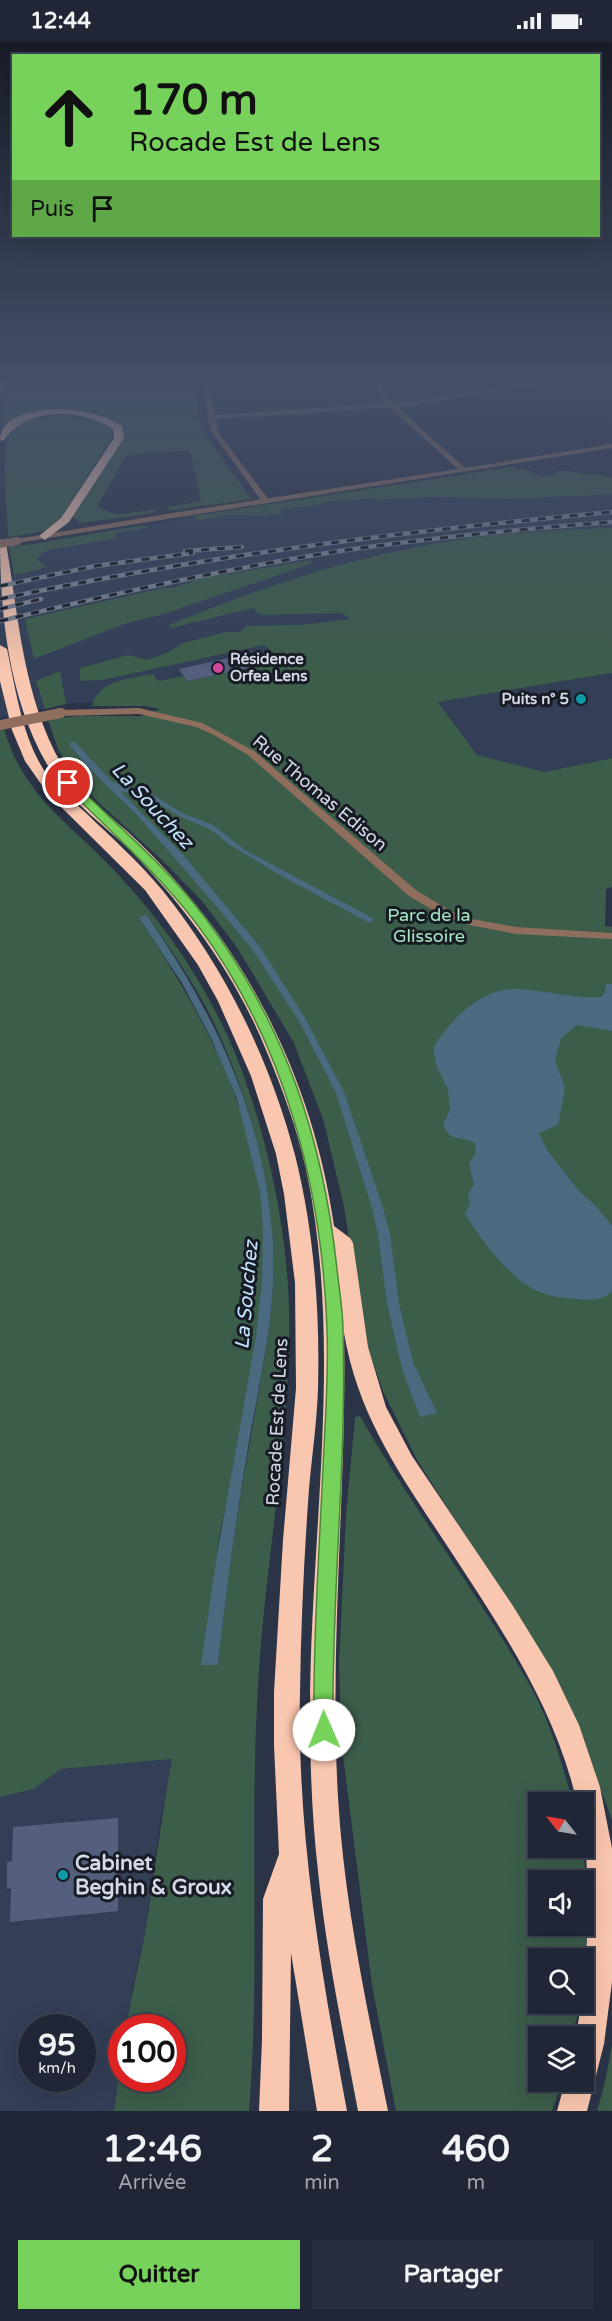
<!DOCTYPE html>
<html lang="fr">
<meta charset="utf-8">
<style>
body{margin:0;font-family:"Varela Round",sans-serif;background:#282e3d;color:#f1f3f6;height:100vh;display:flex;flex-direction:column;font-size:22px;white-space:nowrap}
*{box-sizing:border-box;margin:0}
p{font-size:20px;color:#a2a5ad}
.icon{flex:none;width:33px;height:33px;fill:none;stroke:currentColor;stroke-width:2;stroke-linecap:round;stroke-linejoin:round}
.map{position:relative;height:2069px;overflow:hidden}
.drawer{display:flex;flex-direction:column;background:#202635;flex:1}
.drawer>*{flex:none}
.guide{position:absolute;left:12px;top:12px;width:588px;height:183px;border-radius:0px;box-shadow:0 6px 24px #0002,0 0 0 2px #3d4350;background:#76d25a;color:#111;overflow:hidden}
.needle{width:39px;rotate:301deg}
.buttons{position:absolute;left:528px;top:1750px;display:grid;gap:12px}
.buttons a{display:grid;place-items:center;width:66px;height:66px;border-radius:0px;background:#202635;box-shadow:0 6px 24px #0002,0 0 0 2px #3d4350;font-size:30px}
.speed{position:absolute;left:18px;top:1972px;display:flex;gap:12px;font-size:30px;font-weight:700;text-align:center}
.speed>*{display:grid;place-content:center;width:78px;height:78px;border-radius:50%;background:#202635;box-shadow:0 6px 24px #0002,0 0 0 2px #3d4350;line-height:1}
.speed small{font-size:15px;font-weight:400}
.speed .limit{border:9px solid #d22;background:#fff;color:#111}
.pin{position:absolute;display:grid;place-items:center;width:51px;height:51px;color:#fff;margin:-26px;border:3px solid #fff;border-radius:50%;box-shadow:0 2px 6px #0007}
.me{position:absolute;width:66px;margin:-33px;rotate:359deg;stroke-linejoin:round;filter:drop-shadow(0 0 4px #0008)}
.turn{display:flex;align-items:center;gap:21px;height:126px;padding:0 18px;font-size:27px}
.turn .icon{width:78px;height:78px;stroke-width:2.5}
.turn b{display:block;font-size:42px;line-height:51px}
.then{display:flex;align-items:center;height:57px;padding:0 18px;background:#0003;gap:12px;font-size:22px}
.eta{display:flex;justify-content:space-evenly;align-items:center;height:102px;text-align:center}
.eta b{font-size:36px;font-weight:800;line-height:42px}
.cta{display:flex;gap:12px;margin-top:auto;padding:12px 18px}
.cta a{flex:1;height:69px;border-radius:0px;background:#76d25a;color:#111;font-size:24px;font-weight:800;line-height:69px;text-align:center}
.cta a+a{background:#282e3d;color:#f1f3f6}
.status{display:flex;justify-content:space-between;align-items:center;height:42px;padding:0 30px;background:#202635;direction:ltr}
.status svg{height:16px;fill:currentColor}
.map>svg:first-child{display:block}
.built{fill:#333e57;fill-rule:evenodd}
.green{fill:#3c5d4a;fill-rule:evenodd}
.water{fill:#4b6a80}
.building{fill:#535f7d}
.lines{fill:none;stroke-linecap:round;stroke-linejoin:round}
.minor{fill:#906e5e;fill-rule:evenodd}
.tertiary{fill:#906e5e;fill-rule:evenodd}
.motorway{fill:#f9c6af;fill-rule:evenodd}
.rail-casing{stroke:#7b8292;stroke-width:4.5}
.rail{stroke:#171b24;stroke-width:3;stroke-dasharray:8;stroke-linecap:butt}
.minor-bridge{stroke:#906e5e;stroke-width:10}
.tertiary-bridge{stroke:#906e5e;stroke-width:8}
.route{fill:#76d25a;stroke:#4d883a;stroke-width:1.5}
.hotel-dot{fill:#d1479c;stroke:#171b24;stroke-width:2}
.culture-dot{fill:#0f9aa8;stroke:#171b24;stroke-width:2}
.labels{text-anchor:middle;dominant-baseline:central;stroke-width:6;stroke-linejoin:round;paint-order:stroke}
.far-poi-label{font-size:15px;font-weight:bold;fill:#d3d9e6;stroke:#171b24;text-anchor:start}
.street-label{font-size:18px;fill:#d3d9e6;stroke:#171b24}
.park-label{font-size:18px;fill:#a9e7c2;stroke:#171b24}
.water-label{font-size:20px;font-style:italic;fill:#c4e4fd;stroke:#171b24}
.near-poi-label{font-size:21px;font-weight:bold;fill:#d3d9e6;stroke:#171b24;text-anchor:start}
</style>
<div class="status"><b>12:44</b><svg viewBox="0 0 49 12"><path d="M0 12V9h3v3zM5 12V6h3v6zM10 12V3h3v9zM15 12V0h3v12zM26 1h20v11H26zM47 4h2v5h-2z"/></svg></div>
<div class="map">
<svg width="612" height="2069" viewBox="0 0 612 2069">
<rect width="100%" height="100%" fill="#2b3347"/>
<!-- built -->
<g class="built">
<path d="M462,433L612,447V586L205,653L66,662L0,676V536L32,529L28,503L256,464Z"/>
<path d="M612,631V716L545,730L477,713L437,660Z"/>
<path d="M172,1717L160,1780L145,1890L133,1943L126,1986H122L121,2019L114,2069H0V1755L34,1747L61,1727ZM32,1986H82V2037H32Z"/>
</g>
<!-- green -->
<g class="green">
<path d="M11,339H194L199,376L204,391L251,457L169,469L168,465L201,459L190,409L154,410L126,414L97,465L117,473L155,467V471L80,481L73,475L74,471L121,397L123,386C99,358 51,371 20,377C14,378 9,382 2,382V373Z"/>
<path d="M58,373L94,376L112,385V396L60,477L45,489L8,495C8,476 0,401 10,390C22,377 42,375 58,373Z"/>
<path d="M512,425L531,429L540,434L555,433L559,428C568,428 574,431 583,432C594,434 602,431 612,436V452L517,457L435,455L376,458L375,456L323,460V462L280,468L283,471L262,474L228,473L196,479L193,474Z"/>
<path d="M144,483L147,486L115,491L117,496L49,508L42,511L37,518L46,524L41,527L14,533L9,504L28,503Z"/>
<path d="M612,486V631L438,660L477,713L545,730L612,716V845L606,847L605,884L612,885V1778L578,1686L547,1621L417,1418L383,1349L365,1298L344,1165L324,1080L294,1001L238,907L202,859L162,818L98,760L73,731L58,707L48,678L77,674H141L160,667L144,664H92C99,637 130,637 153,632L158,639L183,634L187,639L259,624L277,613L264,603L102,638L80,639V626L128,613L147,618L169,610L183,601L226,590H240L246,584L302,583L350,577L342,571L261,573L253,566L171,586L169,583C257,546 349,516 444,500C499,491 556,488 612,486Z"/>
<path d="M311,518L313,521L167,571L124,582L34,617L25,577L163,546H173L202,536Z"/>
<path d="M60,629L66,662L45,667L36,639Z"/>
<path d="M4,687C24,754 66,778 111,825C165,881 211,949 239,1021C272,1108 292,1210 289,1303C286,1424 262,1543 257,1663C250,1798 260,1934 249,2069H114L121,2019L122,2037H172V1986H126C131,1954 139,1923 145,1891C155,1833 161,1774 172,1717L61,1727L34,1747L0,1755V688ZM146,872C173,910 200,949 219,992C247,1053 266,1121 272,1188C279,1256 262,1327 251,1394C237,1470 226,1546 218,1623C218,1587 215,1550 217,1514C219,1490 226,1466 230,1443C246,1348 274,1247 260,1151C245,1047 196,962 139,876Z"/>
<path d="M360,1374C413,1468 481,1554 533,1649C552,1684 562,1723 573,1761H538V1806H582C590,1847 588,1888 584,1930V1917H538V1962H580L572,1995H538V2040H562L552,2069H396L372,1943L342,1705L339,1622L346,1473L355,1375ZM538,1839H584V1884H538Z"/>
<path d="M612,2003V2069H597L605,2040Z"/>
</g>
<!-- water -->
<g class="water">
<path d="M74,699L112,740L150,751L184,772L213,783L245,808L374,877L370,881L283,835L230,803L211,788L179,774L145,754L120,749L184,814L260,905L305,976L344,1050L383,1166L390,1192L399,1262L413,1320L437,1371L420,1375L402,1327L387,1261L378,1192L372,1166L336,1051L299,979L252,907L218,866L139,775L87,724L69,702Z"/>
<path d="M146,872C214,971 261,1066 272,1188C279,1256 262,1327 250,1394C237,1471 226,1546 218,1623H201L217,1513L256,1295L262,1240L263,1190L260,1150L237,1057L211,996L182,941L139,876Z"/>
<path d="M606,942H612V989L577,983L561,996L555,1019L565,1046L558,1083L539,1091L547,1108L579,1149L597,1165L612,1184V1249C602,1259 593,1258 578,1257C566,1257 548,1254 537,1249C508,1235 482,1199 465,1172L470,1161L468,1151L474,1143L469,1122L476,1110L475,1101C461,1093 449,1101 443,1082L450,1068L448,1047L437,1026L433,1006C450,978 482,945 517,947C546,948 572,957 601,955L605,951Z"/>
</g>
<!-- building -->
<g class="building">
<path d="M247,612L257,624L187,639L179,627Z"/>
<path d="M118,1776V1869L10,1880L11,1846L7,1847V1820L12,1819L13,1785Z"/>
</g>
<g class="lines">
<!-- minor -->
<g class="minor">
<path d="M201,339H207L215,373L409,360L540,339L545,341L409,364L216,377L218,390L269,458L265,460H262L212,390L207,375L208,373Z"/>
<path d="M139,666L202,681L254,709L417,849L451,869L472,877L516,885L612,891V897L516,892L469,883L443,874L409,854L248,713L214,693L196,685L139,672L61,674L56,671L61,668Z"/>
</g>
<!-- tertiary -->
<path class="tertiary" d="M374,339H380L387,356L465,426L612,402V406L17,501L13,499L17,497L166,472L458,427L382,358Z"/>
<!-- motorway -->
<g class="motorway">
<path d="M0,339H7L5,347L0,350Z"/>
<path d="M55,367C79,368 101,370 122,384L124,396L69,480L45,498L39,494L61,476L114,396L113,387C81,366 27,365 4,398L0,399C0,372 34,369 55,367Z"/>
<path d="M0,497L6,501C19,577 23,655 62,723C78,750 106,770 129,791C144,805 159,820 173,836C260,932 316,1056 334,1184L350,1196L353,1201L368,1305L386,1365L412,1414L513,1564L553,1629L579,1683L600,1745L612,1806V1940L604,2002L587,2069H557L565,2040H584V1995H576L581,1962H584C584,1929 588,1897 588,1864C588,1829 584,1795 584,1761H577C555,1663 498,1582 444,1499C399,1431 358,1373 344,1291C347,1446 329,1600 338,1755C344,1861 367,1965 388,2069H358C343,1989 326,1910 318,1829C312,1777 310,1723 310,1670C310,1490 344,1305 306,1127C297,1086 282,1046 266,1008C235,932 187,867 130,808C102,781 69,759 48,724C9,658 0,573 0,497Z"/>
<path d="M0,603L7,607C16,649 22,696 47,733C58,748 73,759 86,771C112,796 140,821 163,849C225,926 270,1018 295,1113C314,1189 320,1268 318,1346C317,1380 312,1413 309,1447C304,1515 301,1583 300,1650C297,1792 321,1930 347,2069H317L291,1911L289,2069H259L262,1998L263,1857L279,1812L274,1703V1650L283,1498L296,1346L295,1241L284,1152L276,1112L251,1034L218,959L198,923L145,848L48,752L25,719L12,688L0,639Z"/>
</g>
<!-- rail casing -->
<g class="rail-casing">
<g id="rail">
<path d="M185,509L242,505"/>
<path d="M0,544L95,524L193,511"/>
<path d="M0,557C202,514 406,489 612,470"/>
<path d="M0,567L41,557"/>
<path d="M0,579C112,552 225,527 340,509C430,496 521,487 612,480"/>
</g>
</g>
<!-- rail -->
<use href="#rail" class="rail"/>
<!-- minor-bridge -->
<path class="minor-bridge" d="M0,683L61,671"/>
<!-- tertiary-bridge -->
<path class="tertiary-bridge" d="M0,502L17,499"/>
</g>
<!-- sky -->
<linearGradient id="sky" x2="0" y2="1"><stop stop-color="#181c27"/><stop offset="0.54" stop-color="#445069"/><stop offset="1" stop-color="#445069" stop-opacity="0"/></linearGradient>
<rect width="612" height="629" fill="url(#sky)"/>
<!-- route -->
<path class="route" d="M68,738L72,739C117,783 168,826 206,877C285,983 323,1096 337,1227C339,1247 343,1268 343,1289C347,1422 331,1555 333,1688L331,1695L324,1698L317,1695L314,1688C313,1601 319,1513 323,1426C325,1380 329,1333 327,1287C322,1143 284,998 196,881C158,831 109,788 64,743V739Z"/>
<!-- markers -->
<circle class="hotel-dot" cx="218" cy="626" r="6"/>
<g class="culture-dot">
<circle cx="581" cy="657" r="6"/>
<circle cx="63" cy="1833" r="6"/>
</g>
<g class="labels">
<!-- far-poi labels -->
<g class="far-poi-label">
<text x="230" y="617">Résidence<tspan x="230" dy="17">Orfea Lens</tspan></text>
<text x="569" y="657" text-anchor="end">Puits n° 5</text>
</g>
<!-- street labels -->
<g class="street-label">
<text transform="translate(320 751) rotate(40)">Rue Thomas Edison</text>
<text transform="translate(277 1380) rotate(-87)">Rocade Est de Lens</text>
</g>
<!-- park labels -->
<g class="park-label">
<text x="429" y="873">Parc de la<tspan x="429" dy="21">Glissoire</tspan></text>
</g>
<!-- water labels -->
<g class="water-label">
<text transform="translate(152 764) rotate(47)">La Souchez</text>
<text transform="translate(247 1253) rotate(-85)">La Souchez</text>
</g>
<!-- near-poi labels -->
<g class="near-poi-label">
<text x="75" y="1821">Cabinet<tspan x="75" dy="24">Beghin &amp; Groux</tspan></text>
</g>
</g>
</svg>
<div class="buttons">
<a><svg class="needle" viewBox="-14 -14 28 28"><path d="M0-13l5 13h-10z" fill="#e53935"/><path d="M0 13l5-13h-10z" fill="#a2a5ad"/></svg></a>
<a><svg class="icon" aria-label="sound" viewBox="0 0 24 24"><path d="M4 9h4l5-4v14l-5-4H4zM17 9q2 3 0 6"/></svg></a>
<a><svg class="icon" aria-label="search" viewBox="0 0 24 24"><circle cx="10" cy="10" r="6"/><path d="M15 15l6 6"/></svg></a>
<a><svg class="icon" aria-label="layers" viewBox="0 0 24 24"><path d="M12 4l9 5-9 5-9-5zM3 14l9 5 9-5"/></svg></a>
</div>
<div class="speed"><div>95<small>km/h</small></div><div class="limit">100</div></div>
<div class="pin" style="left:68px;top:741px;background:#d93025"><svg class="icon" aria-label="arrive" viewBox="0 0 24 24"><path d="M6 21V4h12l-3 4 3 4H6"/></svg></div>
<svg class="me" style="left:324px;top:1688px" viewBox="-20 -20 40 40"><circle r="19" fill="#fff"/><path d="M0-13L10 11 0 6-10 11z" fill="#76d25a"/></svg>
<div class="guide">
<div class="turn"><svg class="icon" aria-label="ahead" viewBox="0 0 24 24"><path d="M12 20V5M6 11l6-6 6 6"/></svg><div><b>170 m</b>Rocade Est de Lens</div></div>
<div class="then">Puis<svg class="icon" aria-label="arrive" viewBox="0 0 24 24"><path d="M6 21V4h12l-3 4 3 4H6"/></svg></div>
</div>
</div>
<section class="drawer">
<div class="eta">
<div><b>12:46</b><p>Arrivée</p></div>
<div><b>2</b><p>min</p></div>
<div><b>460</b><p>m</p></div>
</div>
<div class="cta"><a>Quitter</a><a>Partager</a></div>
</section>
